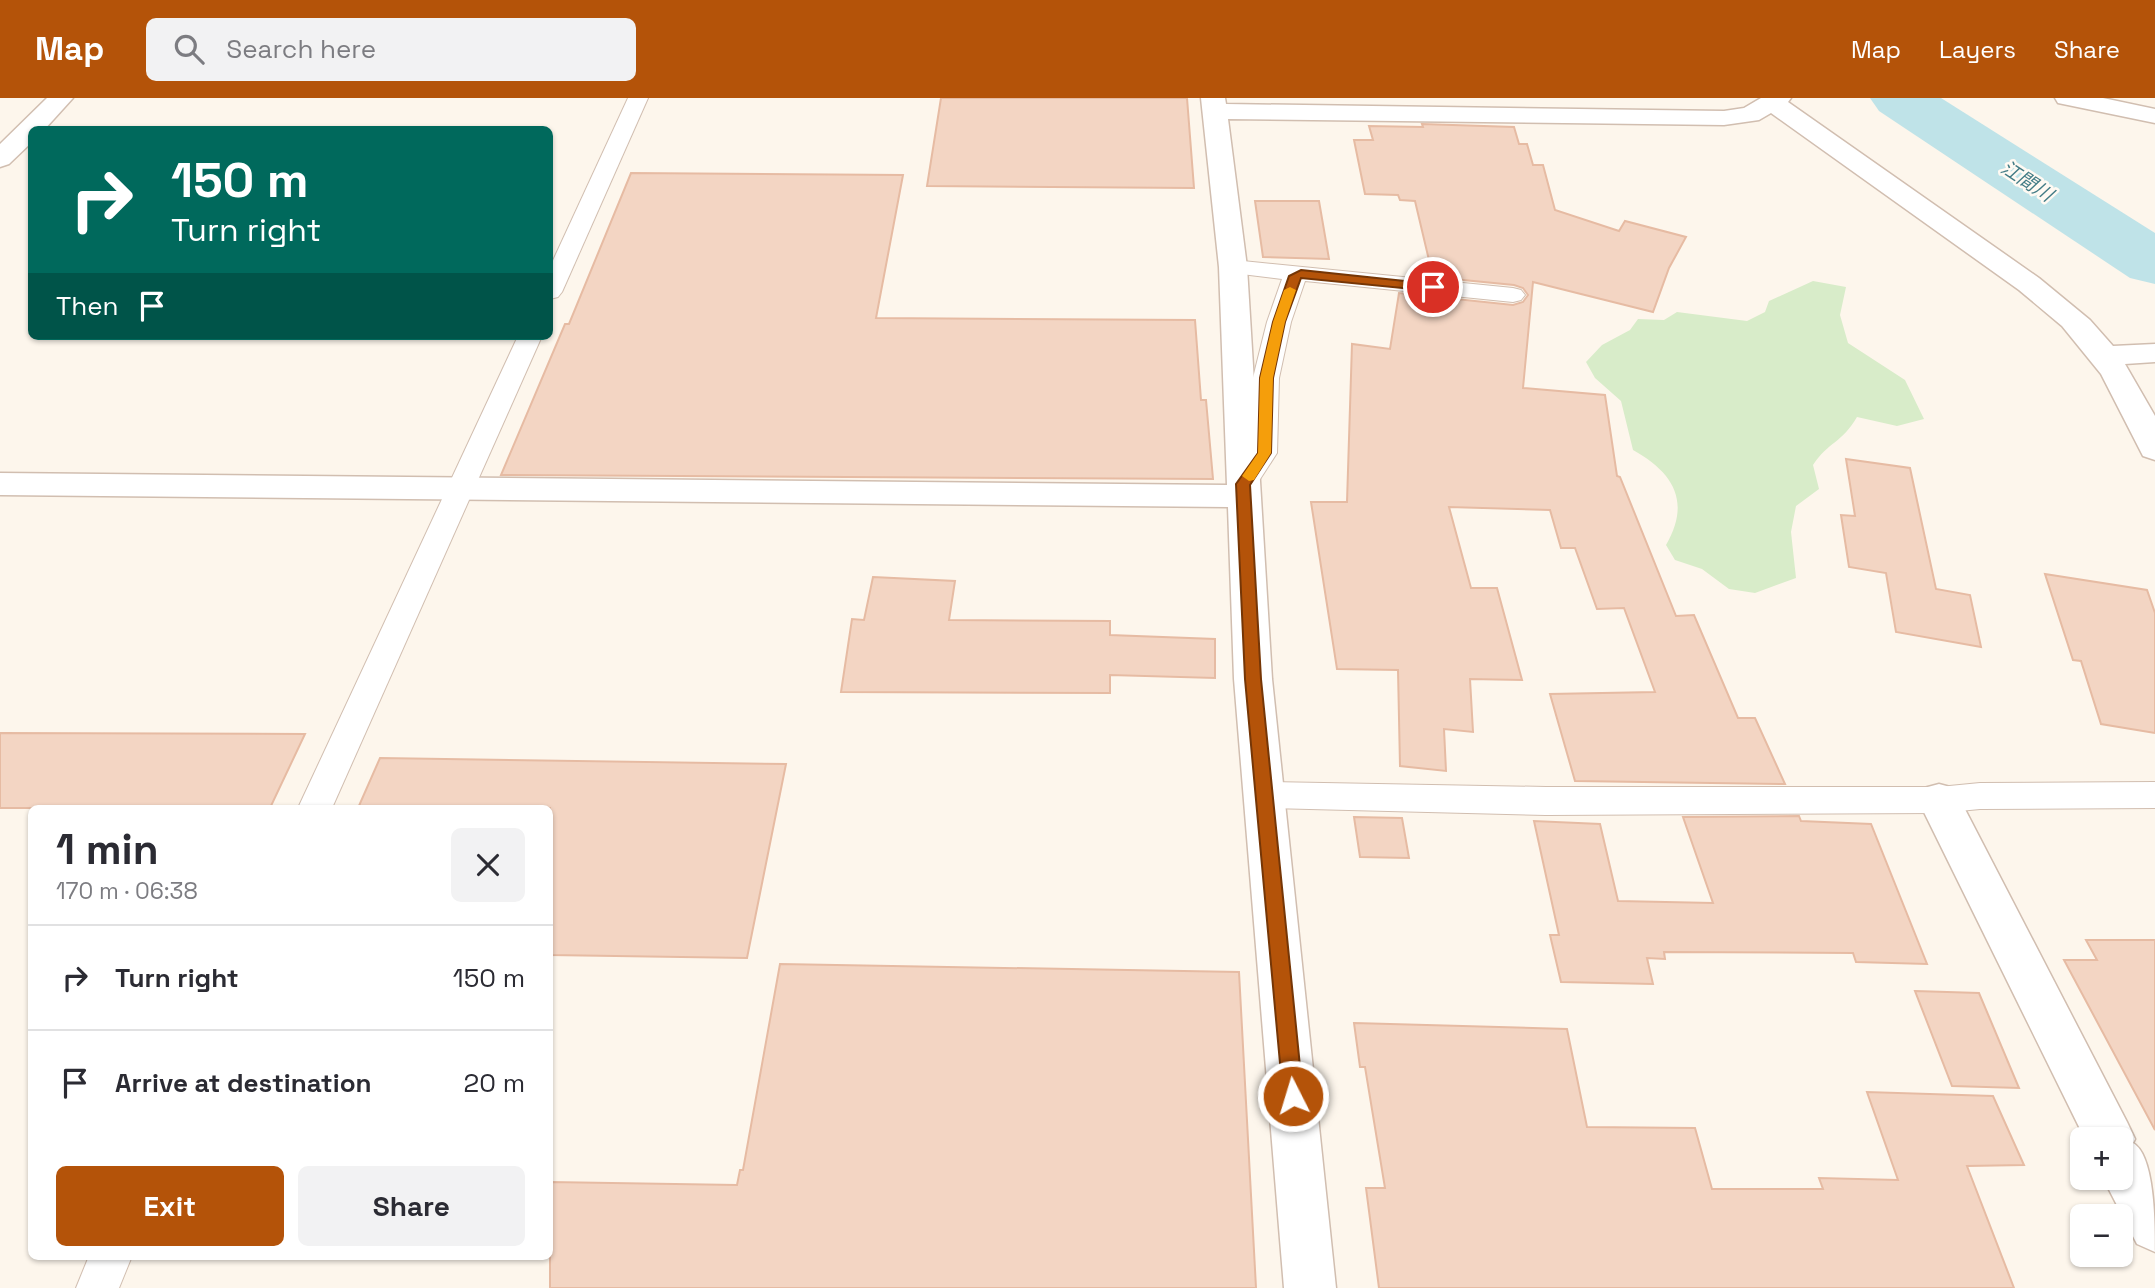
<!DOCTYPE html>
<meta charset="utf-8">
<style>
body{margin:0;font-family:"Space Grotesk","Noto Sans JP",sans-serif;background:#f2f2f3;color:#2b2b33;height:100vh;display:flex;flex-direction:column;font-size:26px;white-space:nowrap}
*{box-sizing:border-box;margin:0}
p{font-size:23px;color:#7c7c81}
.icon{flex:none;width:38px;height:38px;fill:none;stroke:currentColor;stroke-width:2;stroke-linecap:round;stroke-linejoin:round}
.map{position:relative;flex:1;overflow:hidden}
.side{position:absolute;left:28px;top:707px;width:525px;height:455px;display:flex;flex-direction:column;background:#fff;border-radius:10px;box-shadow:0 2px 5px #0004}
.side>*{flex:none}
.top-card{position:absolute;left:28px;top:28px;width:525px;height:214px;border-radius:10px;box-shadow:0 2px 5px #0004;background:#00695c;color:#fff;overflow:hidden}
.tools{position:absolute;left:2070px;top:1029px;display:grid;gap:14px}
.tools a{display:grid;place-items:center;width:63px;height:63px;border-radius:10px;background:#fff;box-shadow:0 2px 5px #0004;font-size:35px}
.pin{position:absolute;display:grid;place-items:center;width:60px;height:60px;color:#fff;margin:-30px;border:4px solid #fff;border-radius:50%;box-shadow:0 2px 7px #0007}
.me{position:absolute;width:77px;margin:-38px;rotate:355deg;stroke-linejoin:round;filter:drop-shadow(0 0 5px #0008)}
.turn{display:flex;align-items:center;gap:24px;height:147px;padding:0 28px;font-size:32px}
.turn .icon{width:91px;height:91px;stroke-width:2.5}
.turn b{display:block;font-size:49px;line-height:60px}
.then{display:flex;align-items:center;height:66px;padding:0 28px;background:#0003;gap:14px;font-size:26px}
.round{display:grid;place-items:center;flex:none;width:74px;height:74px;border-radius:10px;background:#f2f2f3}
.head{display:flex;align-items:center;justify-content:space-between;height:119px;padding:0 28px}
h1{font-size:42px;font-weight:800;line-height:52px}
.action{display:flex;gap:14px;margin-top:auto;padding:14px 28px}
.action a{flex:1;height:80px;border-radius:10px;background:#b45309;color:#fff;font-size:28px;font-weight:800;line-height:80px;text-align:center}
.action a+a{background:#f2f2f3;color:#2b2b33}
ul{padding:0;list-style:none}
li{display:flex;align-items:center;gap:21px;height:105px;padding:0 28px;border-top:2px solid #e1e1e2}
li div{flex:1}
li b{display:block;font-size:26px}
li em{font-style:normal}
header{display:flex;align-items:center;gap:42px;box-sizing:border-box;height:98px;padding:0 35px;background:#b45309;color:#fff}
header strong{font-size:33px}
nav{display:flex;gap:38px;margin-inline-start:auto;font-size:24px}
.search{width:490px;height:63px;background:#f2f2f3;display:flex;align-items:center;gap:18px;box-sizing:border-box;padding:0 24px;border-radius:10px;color:#7c7c81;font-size:26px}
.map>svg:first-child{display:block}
.green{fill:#d8ecc9}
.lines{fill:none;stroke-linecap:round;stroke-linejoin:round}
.river{fill:#bfe3e8;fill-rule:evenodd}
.building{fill:#f3d5c3;stroke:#e6bba3;stroke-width:2}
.service-casing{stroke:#d1beb0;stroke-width:2}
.minor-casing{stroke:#d1beb0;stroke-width:3}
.service{fill:#fff;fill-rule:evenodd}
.minor{fill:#fff;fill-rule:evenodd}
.route{fill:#b45309;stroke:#753606;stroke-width:2}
.slow{fill:#f59e0b}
.labels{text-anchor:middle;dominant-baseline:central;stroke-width:5;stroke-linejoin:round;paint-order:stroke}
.far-water-label{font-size:19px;font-style:italic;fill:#437c86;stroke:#fffaf3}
</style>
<header>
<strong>Map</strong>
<div class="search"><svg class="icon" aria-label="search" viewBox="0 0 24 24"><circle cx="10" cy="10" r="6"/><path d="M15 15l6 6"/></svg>Search here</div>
<nav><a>Map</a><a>Layers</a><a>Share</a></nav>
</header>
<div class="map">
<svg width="2155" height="1190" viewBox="0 0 2155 1190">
<rect width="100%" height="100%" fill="#fdf6ec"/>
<!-- green -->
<path class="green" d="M1813,183L1846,189L1840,217L1848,245L1905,282L1924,321L1897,328L1857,319C1842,345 1828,344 1813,367L1819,391L1796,408L1791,434L1796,480L1755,495L1729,491L1702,471L1675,462L1666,447C1691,404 1674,375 1633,352L1621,303L1595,280L1586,264L1602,247L1630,232L1638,221L1664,222L1677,214L1747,223L1765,214L1769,203Z"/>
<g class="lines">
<!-- river -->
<path class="river" d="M1870,0H1941L2155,135V186L2130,180L1879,13Z"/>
</g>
<!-- building -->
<g class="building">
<path d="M941,0H1187L1194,90L927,88Z"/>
<path d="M1422,26L1514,29L1519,46H1527L1533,67H1543L1555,112L1619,133L1625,123L1686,139L1669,170L1653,214L1533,184L1523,290L1605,297L1617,378L1620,379L1676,518L1694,517L1738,620H1755L1785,686L1575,683L1550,596L1655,594L1624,510L1597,511L1575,450H1561L1550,412L1449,409L1471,490H1497L1522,582L1470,581L1473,634L1444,631L1446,673L1400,668L1398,572L1337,571L1311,404H1347L1352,246L1390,251L1399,195L1513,207L1523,204L1528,197L1523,190L1514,187L1433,179L1415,103L1400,102L1398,97L1365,96L1354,42H1373L1369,28L1423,29Z"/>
<path d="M631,75L903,77L876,220L1195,222L1201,302H1206L1213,381L501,377L565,226H569Z"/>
<path d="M1255,103H1319L1329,161L1263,159Z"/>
<path d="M1846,361L1910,370L1936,491L1970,497L1981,549L1896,534L1886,475L1849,469L1841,417L1855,418Z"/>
<path d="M2045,476L2147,492L2155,515V635L2101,626L2081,563L2073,562Z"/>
<path d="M873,479L955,483L949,522L1110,523V537L1215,541V580L1110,577V595L841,594L852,521L864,522Z"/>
<path d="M0,635L305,636L270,710H0Z"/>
<path d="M380,660L786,666L747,860L550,857V710H358Z"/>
<path d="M1799,718L1801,723L1871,726L1927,866L1856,864L1853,855L1664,854L1665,861L1647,860L1653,886L1561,884L1550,837H1559L1534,723L1600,726L1618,803L1713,805L1683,719Z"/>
<path d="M1354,719L1402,720L1409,760L1360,759Z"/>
<path d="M2086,842H2155V1032L2064,862H2097Z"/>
<path d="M780,866L1239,874L1256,1190H550V1084L737,1087L740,1072H743Z"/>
<path d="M1915,893L1979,895L2019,990L1952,988Z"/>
<path d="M1354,925L1567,931L1587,1029L1695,1030L1712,1091H1823L1819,1080L1898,1082L1867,994L1993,998L2024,1067L1967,1068L2014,1190H1379L1366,1090H1385L1365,969H1360Z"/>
</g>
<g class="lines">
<!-- service casing -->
<g class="service-casing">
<g id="service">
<path d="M628,0H648L562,194L558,199L550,201V169Z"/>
<path d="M1233,162L1513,190L1521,192L1525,197L1521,202L1513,204L1305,183L1291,224L1279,280L1277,355L1253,392L1243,395L1233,392L1229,386L1251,355L1253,280L1267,224L1282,181L1225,174L1221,169L1225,164Z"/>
<path d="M518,238H542L332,710H298Z"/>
<path d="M1266,684L1546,689H1939L1980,685L2155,684V710L1980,711L1939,715L1546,717L1266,710L1254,706L1249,697L1254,688Z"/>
<path d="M89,1158H132L119,1190H76Z"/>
</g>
</g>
<!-- minor casing -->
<g class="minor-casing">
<g id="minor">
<path d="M47,0H73L44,32H32V44L9,66L0,69V46Z"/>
<path d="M1201,0H1225L1226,6L1724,13L1744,10L1761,0H1791L1788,4L2039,180L2090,222L2113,248L2155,246V264L2125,266L2155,318V362L2143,358L2101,276L2062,228L2019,192L1771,15L1759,22L1724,27L1228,21L1247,169L1272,581L1336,1190H1284L1234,581L1228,409L0,397V375L1227,387L1219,169Z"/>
<path d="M2055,0H2103L2155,11V25L2058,5Z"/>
<path d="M1939,686L1954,690L2127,1024L2135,1041L2133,1045C2155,1057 2155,1127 2155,1154L2137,1146L2103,1080H2121V1041H2085L1918,702L1924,690Z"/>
</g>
</g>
<!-- service -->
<use href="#service" class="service"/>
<!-- minor -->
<use href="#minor" class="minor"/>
</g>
<!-- route -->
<path class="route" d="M1301,172L1433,186L1439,189L1433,193L1301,180L1285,224L1273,280L1271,355L1250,387L1261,581L1303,998L1300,1005L1293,1008L1286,1005L1283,998L1245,581L1236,386L1258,355L1260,280L1273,224L1289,178Z"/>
<!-- slow -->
<path class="slow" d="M1290,189L1296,192L1285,224L1273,280L1271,355L1254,382L1249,383L1242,378L1258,355L1260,280L1273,224L1284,192Z"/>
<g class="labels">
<!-- far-water labels -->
<g class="far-water-label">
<text transform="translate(2027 83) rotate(33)">江間川</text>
</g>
</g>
</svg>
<div class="tools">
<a>+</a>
<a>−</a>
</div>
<div class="pin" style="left:1433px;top:189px;background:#d93025"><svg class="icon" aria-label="arrive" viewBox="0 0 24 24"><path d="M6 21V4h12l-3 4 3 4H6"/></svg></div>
<svg class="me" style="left:1293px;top:998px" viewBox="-20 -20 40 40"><circle r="17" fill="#b45309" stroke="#fff" stroke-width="3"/><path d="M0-11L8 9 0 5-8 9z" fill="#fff"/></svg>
<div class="top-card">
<div class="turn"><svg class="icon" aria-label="right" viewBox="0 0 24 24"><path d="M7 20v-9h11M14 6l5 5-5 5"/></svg><div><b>150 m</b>Turn right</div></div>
<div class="then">Then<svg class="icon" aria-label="arrive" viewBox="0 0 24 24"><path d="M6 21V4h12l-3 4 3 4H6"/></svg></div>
</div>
<section class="side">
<div class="head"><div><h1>1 min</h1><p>170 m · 06:38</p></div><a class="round"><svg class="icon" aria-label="close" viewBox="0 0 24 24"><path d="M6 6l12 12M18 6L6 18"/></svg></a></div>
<ul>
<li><svg class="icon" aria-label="right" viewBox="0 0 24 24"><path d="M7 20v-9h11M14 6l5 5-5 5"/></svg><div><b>Turn right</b></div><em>150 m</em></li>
<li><svg class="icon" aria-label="arrive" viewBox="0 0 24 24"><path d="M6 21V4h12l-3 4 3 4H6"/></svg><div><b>Arrive at destination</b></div><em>20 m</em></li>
</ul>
<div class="action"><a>Exit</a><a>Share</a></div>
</section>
</div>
